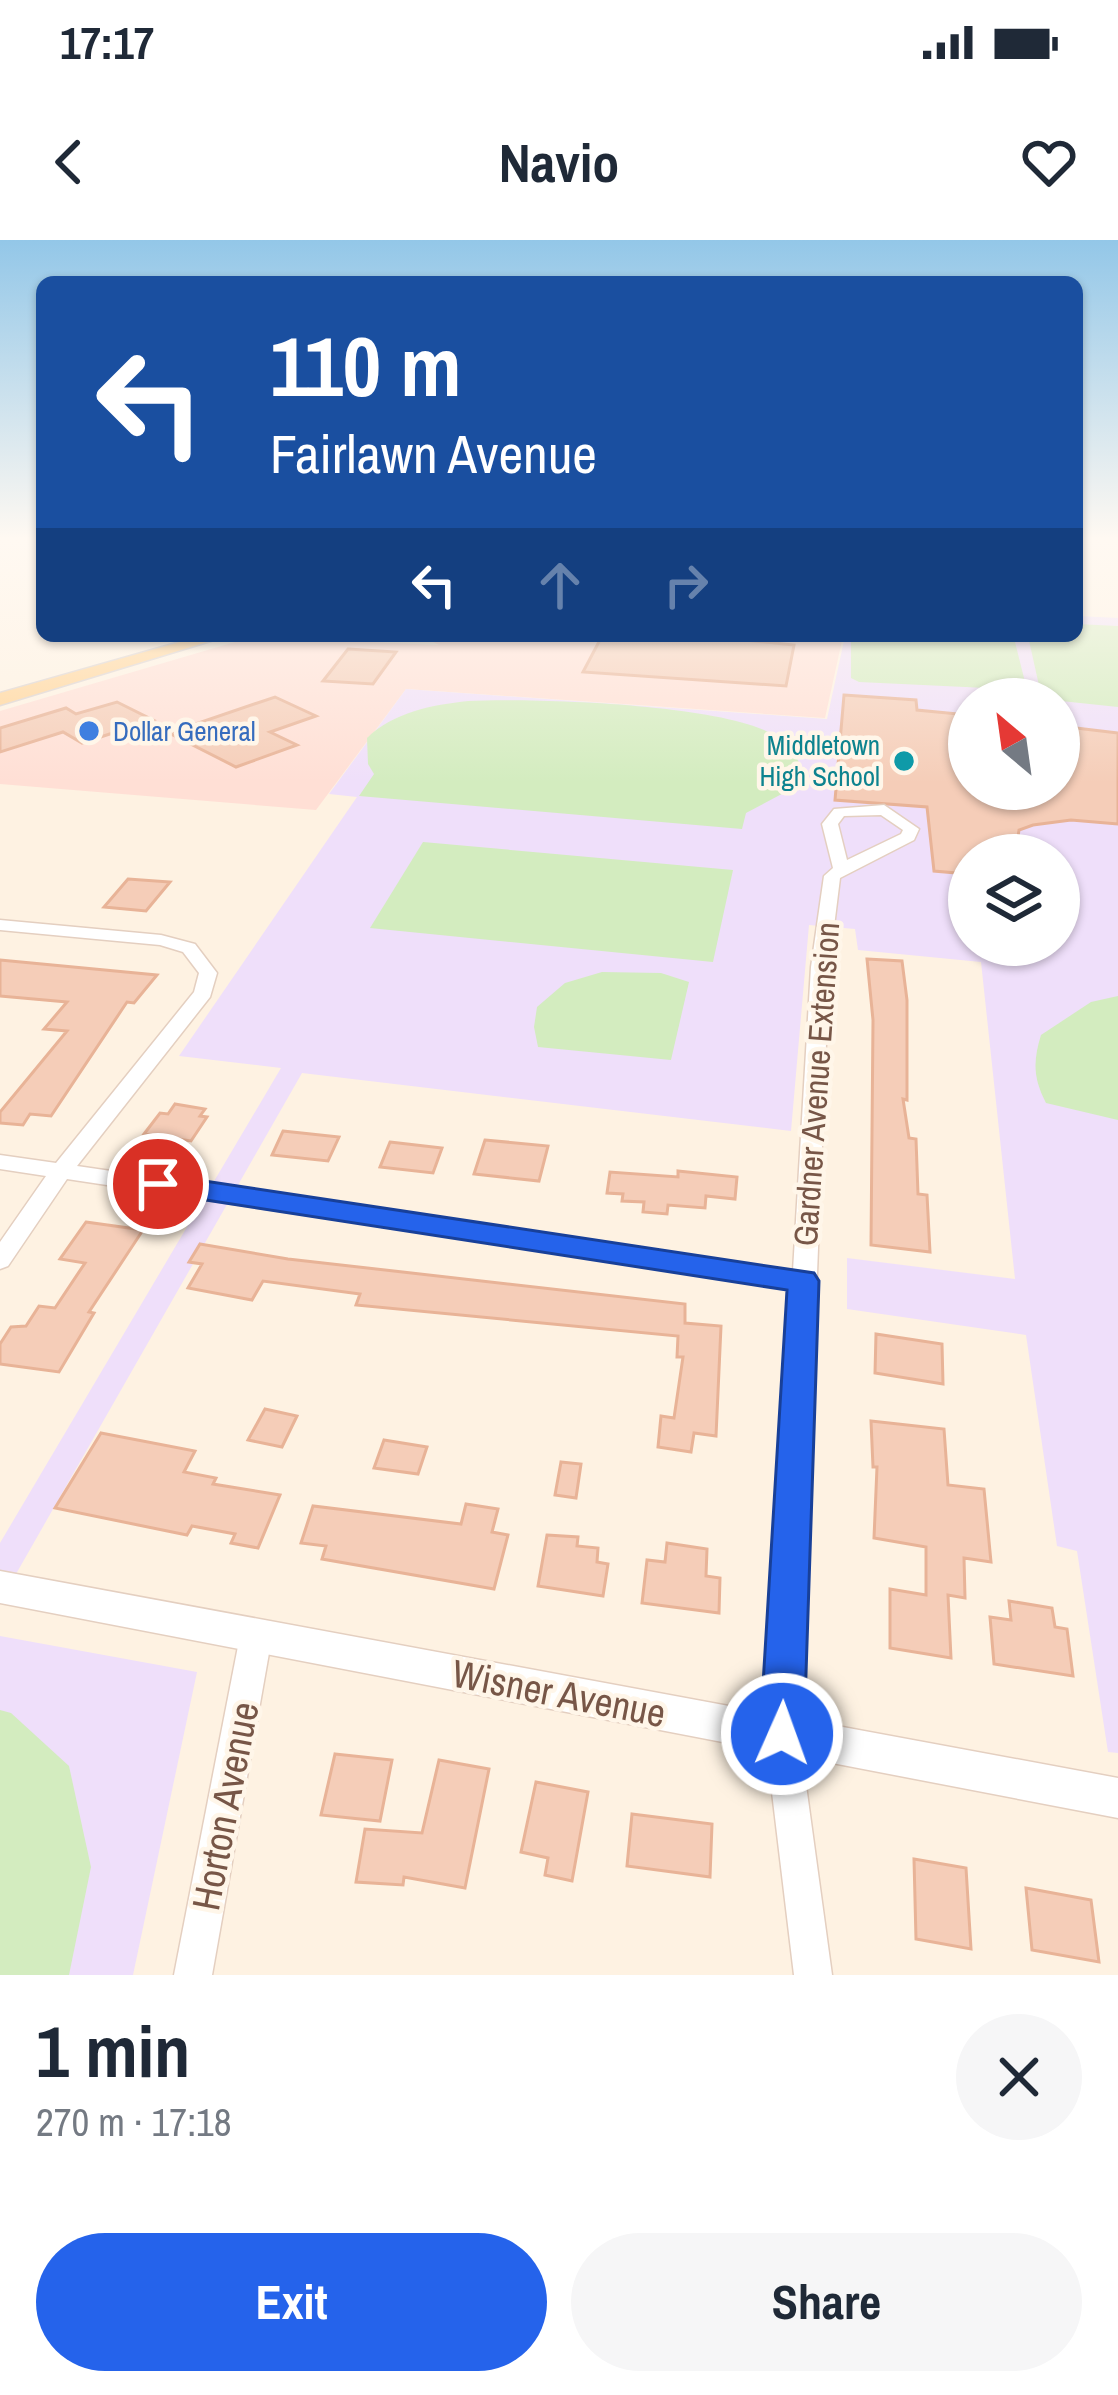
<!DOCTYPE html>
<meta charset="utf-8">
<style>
body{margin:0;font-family:"Archivo Narrow",sans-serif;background:#f6f6f7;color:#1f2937;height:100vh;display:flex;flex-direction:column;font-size:45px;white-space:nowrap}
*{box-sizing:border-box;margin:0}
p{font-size:39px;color:#747a83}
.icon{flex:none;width:66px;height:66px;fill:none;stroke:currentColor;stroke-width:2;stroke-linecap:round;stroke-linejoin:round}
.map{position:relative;height:1735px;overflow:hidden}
.drawer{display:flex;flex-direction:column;background:#fff;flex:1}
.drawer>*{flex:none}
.guide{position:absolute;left:36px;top:36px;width:1047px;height:366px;border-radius:18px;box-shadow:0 3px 9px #0004;background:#1a4fa0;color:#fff;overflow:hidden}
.needle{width:78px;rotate:331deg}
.tools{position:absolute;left:948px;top:438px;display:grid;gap:24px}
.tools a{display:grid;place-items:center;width:132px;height:132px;border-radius:50%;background:#fff;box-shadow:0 3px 9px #0004;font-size:60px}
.pin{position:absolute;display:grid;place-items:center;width:102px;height:102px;color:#fff;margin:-51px;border:6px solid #fff;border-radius:50%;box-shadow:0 3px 12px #0007}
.me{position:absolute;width:132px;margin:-66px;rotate:2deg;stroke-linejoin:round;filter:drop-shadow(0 0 9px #0008)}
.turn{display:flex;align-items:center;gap:42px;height:252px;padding:0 36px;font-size:54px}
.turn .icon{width:156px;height:156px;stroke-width:2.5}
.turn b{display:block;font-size:84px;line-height:102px}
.lanes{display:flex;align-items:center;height:114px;padding:0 36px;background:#0003;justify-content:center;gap:60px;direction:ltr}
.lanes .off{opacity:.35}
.round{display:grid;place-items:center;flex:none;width:126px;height:126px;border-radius:63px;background:#f6f6f7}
.headline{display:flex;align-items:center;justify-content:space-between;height:204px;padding:0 36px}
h1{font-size:72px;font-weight:800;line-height:90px}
.cta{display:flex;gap:24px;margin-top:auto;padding:24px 36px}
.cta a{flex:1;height:138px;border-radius:72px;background:#2563eb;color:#fff;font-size:48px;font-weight:800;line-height:138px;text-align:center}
.cta a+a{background:#f6f6f7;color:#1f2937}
.status{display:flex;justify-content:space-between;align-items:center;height:84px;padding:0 60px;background:#fff;direction:ltr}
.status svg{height:33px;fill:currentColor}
header{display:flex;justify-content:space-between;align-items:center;height:156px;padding:0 36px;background:#fff;font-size:54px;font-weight:800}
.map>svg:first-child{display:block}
.commercial{fill:#ffdfd5}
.education{fill:#efdffa;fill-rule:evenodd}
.green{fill:#d3ecbf}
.building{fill:#f5cdb8;stroke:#e8b397;stroke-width:3}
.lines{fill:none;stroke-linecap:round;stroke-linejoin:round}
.minor-casing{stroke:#e4cfc0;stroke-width:3}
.tertiary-casing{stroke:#e4cfc0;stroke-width:3}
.primary-casing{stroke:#dcd3cf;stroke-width:3}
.minor{fill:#fff;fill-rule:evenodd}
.tertiary{fill:#fff;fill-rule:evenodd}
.primary{fill:#ffd497;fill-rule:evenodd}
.route{fill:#2563eb;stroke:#184099;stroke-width:3}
.shop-dot{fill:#3f7fe0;stroke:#fff6e9;stroke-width:4.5}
.culture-dot{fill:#0f9aa8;stroke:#fff6e9;stroke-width:4.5}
.labels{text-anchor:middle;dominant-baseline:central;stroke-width:9;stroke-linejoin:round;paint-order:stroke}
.far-shop-label{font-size:27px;fill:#366cbe;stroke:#fff6e9;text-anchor:start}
.far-culture-label{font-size:27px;fill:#0d838f;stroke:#fff6e9;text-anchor:end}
.street-label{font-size:33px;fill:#775647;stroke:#fff6e9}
.near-street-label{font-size:39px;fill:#775647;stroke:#fff6e9}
</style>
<div class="status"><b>17:17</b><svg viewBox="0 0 49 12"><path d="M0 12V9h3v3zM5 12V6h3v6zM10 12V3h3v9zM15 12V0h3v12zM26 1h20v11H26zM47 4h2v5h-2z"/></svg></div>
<header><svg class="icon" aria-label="back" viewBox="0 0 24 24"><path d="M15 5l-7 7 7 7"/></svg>Navio<svg class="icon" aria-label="heart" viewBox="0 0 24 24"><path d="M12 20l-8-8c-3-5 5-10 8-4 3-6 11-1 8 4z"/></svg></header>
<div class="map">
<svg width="1118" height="1735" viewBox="0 0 1118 1735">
<rect width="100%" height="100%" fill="#fef2e2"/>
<!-- commercial -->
<path class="commercial" d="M421,396H843L825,478L406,449L316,570L0,544V471L252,397L439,405Z"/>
<!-- education -->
<g class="education">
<path d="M1077,376L1118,378V1513L1108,1512L1077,1311L1057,1306L1026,1095L847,1069V1018L1015,1039L981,722L858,710L855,689L809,685L791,891L302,833L0,1362V1303L281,828L179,816L357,557L329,554L406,449L827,479L845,396H1077ZM969,459H1059V549H969ZM969,615H1059V705H969Z"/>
<path d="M0,1396L197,1432L133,1735H0Z"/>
</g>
<!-- green -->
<g class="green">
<path d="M1077,384L1118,386V467L1042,459L1028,396H1077Z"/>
<path d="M851,396H1007L1014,398L1027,450L859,442L851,438Z"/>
<path d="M468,461C536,458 708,464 766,491C784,499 797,512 802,531L793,548L746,573L742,589L359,556L374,534L368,524L367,498C394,472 432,465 468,461Z"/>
<path d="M423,602L733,630L713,722L370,688Z"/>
<path d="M602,732L661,733L689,742L671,820L538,807L534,787L537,767L565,743Z"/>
<path d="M1118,756V880L1046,863C1033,838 1033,821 1041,795L1091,762Z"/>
<path d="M0,1470L11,1473L69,1526L91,1627L69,1735H0Z"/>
</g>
<!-- building -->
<g class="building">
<path d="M602,396H705L794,405L786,446L583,432Z"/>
<path d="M348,409L396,412L373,444L323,441Z"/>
<path d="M844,455L916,460L917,470L969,475V549H1059V486L1118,493V584L1071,580L1033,585L1019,590L1015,615H969V634L934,631L927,567L835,560Z"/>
<path d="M275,457L316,476L270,492L297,505L236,527L169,493Z"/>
<path d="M117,462L153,480L82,503L63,492L0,512V488L66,468L76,474Z"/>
<path d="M128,639L170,642L146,671L104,667Z"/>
<path d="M867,719L902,721L907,760V860L903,859L909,898L916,899L918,954L927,955L930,1012L871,1005L873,780Z"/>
<path d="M0,720L157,735L134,763L127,762L51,876L30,874L23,885L0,883V872L67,791L44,789L67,762L0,756Z"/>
<path d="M175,864L205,869L200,876L207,877L191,901L144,894L160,873L168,874Z"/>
<path d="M283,891L339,897L328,921L272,915Z"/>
<path d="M485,900L548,906L539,941L474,934Z"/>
<path d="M390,902L442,908L433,933L380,927Z"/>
<path d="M678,931L737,937L735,959L706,956L705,968L668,965L667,974L643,972L644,962L622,961L623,954L607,953L610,932L678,937Z"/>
<path d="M86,982L143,990L89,1072L94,1073L59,1132L0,1124V1104L11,1087L26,1086L39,1066L55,1068L85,1023L60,1019Z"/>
<path d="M200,1004L288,1019L685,1064V1083L721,1086L716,1196L694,1193L691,1212L658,1207L661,1176L674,1178L683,1117H677L678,1096L356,1065L360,1054L263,1041L252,1060L188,1048L202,1024L189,1022Z"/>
<path d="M876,1094L942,1104L943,1144L875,1133Z"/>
<path d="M265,1169L297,1176L282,1207L248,1200Z"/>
<path d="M871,1181L944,1189L948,1245L984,1249L991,1322L964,1318L965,1358L948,1355L951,1418L890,1408V1349L926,1355V1307L874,1298L877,1227H873Z"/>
<path d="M101,1193L195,1211L184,1232L216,1238L213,1244L280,1255L258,1308L231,1303L235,1294L192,1286L187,1295L55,1268Z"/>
<path d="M384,1200L427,1207L418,1234L374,1228Z"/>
<path d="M561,1222L581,1224L576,1258L555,1255Z"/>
<path d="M466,1264L498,1269L492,1292L508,1295L494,1349L322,1319L326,1306L301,1303L313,1266L461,1284Z"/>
<path d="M547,1295L578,1297L577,1306L598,1308L597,1322L608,1324L603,1356L538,1346Z"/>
<path d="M667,1303L707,1309L706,1336L720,1338L719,1373L642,1363L647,1320L665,1322Z"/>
<path d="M1009,1361L1052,1368L1055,1387L1067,1389L1073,1436L994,1424L990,1377L1011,1380Z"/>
<path d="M335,1514L392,1520L380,1581L321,1575Z"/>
<path d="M439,1520L489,1529L465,1648L404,1637L403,1645L356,1642L365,1589L422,1593Z"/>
<path d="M536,1542L588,1552L572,1641L545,1635L548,1618L521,1612Z"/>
<path d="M632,1574L712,1584L710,1637L627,1626Z"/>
<path d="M914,1619L966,1628L971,1709L916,1699Z"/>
<path d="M1026,1648L1091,1660L1099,1722L1032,1710Z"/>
</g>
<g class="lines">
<!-- minor casing -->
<g class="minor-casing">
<g id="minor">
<path d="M884,565L919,589L914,600L840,638L829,727L799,1494L832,1735H794L765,1494L792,1048L67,939L8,1026L0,1029V1002L46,936L0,929V915L56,923L194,752L199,733L183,712L160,705L0,690V680L161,695L195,704L217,733L210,757L77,926L793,1031L811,727L824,636L833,628L822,584L834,569ZM881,575L903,590L901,594L847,620L838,584L844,576Z"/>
<path d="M256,1381L267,1385L272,1396L212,1735H174L240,1396L245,1385Z"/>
</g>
</g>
<!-- tertiary casing -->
<g class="tertiary-casing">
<path id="tertiary" d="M0,1331L1118,1538V1578L0,1363Z"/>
</g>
<!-- primary casing -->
<g class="primary-casing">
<path id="primary" d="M201,396H227L0,465V453Z"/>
</g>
<!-- minor -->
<use href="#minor" class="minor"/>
<!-- tertiary -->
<use href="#tertiary" class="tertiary"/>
<!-- primary -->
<use href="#primary" class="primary"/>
</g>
<!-- sky -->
<linearGradient id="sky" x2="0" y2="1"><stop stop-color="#93c7e8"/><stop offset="0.55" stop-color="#fff9f2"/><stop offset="1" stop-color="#fff9f2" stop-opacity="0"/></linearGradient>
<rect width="1118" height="543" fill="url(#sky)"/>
<!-- route -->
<path class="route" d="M158,934L814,1033L819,1041L804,1494L797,1509L782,1516L767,1509L760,1494L787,1050L148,951L143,944L148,937Z"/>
<!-- markers -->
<circle class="shop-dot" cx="89" cy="491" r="12"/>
<circle class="culture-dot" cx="904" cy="521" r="12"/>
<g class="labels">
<!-- far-shop labels -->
<g class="far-shop-label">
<text x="113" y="491">Dollar General</text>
</g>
<!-- far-culture labels -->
<g class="far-culture-label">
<text x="880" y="505">Middletown<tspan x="880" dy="31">High School</tspan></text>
</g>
<!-- street labels -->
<g class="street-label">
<text transform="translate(816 844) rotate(-86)">Gardner Avenue Extension</text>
</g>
<!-- near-street labels -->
<g class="near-street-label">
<text transform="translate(559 1453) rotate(11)">Wisner Avenue</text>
<text transform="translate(225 1566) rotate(-79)">Horton Avenue</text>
</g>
</g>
</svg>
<div class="tools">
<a><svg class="needle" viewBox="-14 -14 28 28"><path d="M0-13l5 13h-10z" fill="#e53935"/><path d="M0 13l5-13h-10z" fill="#747a83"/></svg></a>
<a><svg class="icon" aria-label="layers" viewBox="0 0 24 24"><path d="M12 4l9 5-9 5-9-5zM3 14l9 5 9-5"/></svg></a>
</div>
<div class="pin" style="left:158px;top:944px;background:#d93025"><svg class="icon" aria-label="arrive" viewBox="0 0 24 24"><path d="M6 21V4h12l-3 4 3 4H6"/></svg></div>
<svg class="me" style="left:782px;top:1494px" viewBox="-20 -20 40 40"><circle r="17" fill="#2563eb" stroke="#fff" stroke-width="3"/><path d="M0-11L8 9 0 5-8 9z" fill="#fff"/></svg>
<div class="guide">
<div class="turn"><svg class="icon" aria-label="left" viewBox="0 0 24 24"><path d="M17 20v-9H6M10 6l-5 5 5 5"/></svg><div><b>110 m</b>Fairlawn Avenue</div></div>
<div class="lanes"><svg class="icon" aria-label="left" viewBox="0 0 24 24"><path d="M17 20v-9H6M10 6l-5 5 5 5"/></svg><svg class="icon off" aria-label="ahead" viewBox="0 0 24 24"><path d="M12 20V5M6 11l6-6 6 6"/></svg><svg class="icon off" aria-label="right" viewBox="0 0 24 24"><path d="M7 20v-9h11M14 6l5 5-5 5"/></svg></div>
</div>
</div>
<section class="drawer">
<div class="headline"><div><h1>1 min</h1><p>270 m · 17:18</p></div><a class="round"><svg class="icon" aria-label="close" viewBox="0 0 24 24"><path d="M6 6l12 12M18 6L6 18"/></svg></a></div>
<div class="cta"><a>Exit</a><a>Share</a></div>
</section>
